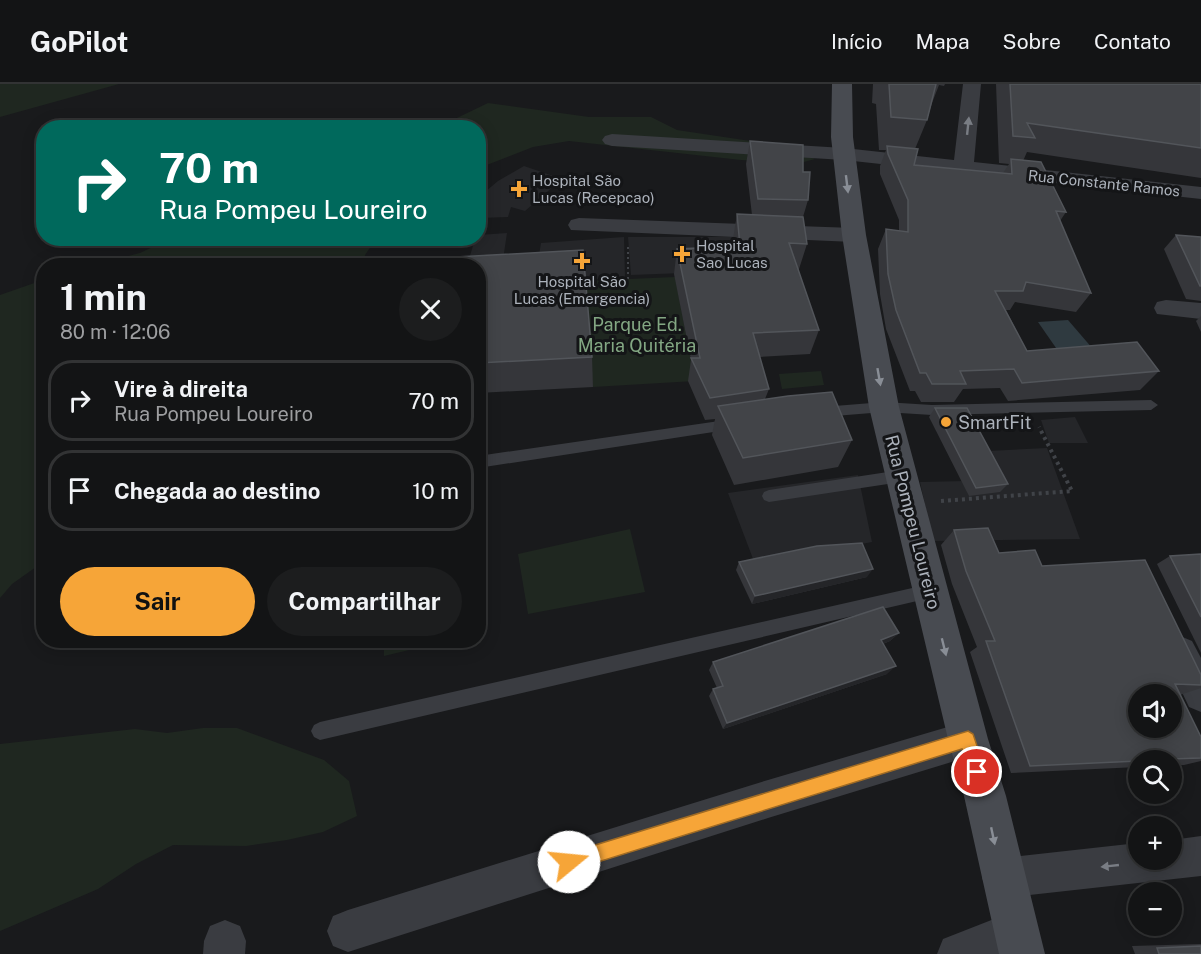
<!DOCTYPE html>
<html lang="pt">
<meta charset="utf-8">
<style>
body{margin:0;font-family:"Public Sans",sans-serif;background:#1c1d1e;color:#f1f3f6;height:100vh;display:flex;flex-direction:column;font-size:22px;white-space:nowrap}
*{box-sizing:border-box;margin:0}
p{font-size:20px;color:#9d9ea0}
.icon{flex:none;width:33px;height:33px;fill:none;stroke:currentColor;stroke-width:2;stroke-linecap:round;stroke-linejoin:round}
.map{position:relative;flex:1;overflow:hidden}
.side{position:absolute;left:36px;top:174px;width:450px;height:390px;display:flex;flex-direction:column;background:#131415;border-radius:24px;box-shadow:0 3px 15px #0003,0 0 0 2px #323334}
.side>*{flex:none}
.top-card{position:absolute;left:36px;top:36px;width:450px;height:126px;border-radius:24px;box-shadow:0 3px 15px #0003,0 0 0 2px #323334;background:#00695c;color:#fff;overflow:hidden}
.fabs{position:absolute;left:1128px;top:600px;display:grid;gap:12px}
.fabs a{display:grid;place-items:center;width:54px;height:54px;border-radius:50%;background:#131415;box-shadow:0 3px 15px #0003,0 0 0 2px #323334;font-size:30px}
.pin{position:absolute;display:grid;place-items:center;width:51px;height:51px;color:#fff;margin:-26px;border:3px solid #fff;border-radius:50%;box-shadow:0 2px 6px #0007}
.me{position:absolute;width:66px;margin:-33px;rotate:73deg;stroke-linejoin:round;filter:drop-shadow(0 0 4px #0008)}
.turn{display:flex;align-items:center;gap:21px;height:126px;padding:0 24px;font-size:27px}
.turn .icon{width:78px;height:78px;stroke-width:2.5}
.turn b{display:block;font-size:42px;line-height:51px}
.round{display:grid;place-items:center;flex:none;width:63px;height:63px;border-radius:32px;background:#1c1d1e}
.overview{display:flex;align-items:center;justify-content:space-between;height:102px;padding:0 24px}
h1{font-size:36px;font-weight:700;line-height:45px}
.primary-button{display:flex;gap:12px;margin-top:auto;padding:12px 24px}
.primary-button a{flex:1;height:69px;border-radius:36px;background:#f6a538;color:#111;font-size:24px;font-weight:700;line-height:69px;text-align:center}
.primary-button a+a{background:#1c1d1e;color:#f1f3f6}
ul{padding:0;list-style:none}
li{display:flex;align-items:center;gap:18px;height:81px;margin:0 12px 9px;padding:0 12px;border:3px solid #323334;border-radius:24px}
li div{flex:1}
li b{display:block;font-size:22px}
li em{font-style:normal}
header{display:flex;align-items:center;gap:36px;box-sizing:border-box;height:84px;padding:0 30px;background:#131415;border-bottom:2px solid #323334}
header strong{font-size:28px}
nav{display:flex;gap:33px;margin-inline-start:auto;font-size:21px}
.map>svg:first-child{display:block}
.built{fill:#252629}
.green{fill:#1f2720}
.water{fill:#2f3a40}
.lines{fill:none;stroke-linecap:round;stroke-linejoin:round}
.path-far1{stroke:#404348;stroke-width:2;stroke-dasharray:2 3;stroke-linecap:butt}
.path{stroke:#404348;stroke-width:4;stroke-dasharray:3 4;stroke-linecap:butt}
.lane{fill:#3a3c41;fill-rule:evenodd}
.street{fill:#3a3c41;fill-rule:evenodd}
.secondary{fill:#484b51;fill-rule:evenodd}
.wall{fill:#35363a}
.shaded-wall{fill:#242528}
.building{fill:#424448;stroke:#52555a;stroke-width:1.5;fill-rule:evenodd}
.oneway{fill:#797d84}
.oneway2{fill:#898e96}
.route{fill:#f6a538;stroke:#a06b24;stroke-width:1.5}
.poi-dot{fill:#f6a538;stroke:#141517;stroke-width:2}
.labels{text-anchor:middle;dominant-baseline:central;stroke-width:6;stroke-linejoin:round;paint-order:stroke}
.far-poi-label{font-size:15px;fill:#acb2bb;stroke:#141517;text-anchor:start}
.far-street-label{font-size:15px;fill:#acb2bb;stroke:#141517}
.park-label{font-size:18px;fill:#83a783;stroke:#141517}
.poi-label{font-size:18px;fill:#acb2bb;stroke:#141517;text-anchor:start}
.street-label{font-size:18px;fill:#acb2bb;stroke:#141517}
</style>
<header>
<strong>GoPilot</strong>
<nav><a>Início</a><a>Mapa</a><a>Sobre</a><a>Contato</a></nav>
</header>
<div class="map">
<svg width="1201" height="870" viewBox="0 0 1201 870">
<rect width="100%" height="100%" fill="#191a1c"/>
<!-- built -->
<g class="built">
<path d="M524,82L562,95L525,127L511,123L508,133L479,134V113L498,97Z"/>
<path d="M507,149L501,189L478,182H467L475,155L478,154L479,151Z"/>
<path d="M624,153L625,195L535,196L541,159Z"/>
<path d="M628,153H732L735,187L631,191Z"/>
<path d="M1075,333L1088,359H1049L1041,336Z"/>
<path d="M1047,364L1080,455L933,457L920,398L966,397L988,367Z"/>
<path d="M858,391L872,458L755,480L728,409Z"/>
</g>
<!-- green -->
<g class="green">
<path d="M0,0H119L0,33Z"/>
<path d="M488,19L589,33H651L677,46L784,62L815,75L800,79L741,76L569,57L533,63L479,84L478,44H436Z"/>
<path d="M169,155V154L376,155L365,171L364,181H93L140,169Z"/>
<path d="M675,193L695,297L593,303L583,197Z"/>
<path d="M43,196V478L12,500L0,514V211Z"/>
<path d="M821,287L824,301L782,305L779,290Z"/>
<path d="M630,445L645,508L528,530L518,470Z"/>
<path d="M384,556H447V557L384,572Z"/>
<path d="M203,644H237L324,676L349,697L357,732L323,748L287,756L246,762L173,761L136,780L98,805L0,847V660L135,645L167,649Z"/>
</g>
<!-- water -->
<path class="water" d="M1068,236L1099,272L1063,274L1038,238Z"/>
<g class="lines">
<!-- path-far1 -->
<path class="path-far1" d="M628,163V195"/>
<!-- path -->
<path class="path" d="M941,417L1072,407L1039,343"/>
<!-- lane -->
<g class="lane">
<path d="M1151,316L1158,321L1151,326L932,331L884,328L822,333L815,328L822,323L884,318L932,321Z"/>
<path d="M733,335L740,340L733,345L478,384V372Z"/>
<path d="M901,386L906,388L908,392L906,396L901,398L769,418L764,416L762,412L764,408L769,406Z"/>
<path d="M930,500L936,502L938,507L936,512L930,514L320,656L314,653L311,647L314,641L320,638Z"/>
</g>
<!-- street -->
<g class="street">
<path d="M963,0H981L974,78L1201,103V115L844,76L612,62L605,60L602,56L605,52L612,50L844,64L954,76Z"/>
<path d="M579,134L854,144L862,146L865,151L862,156L854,158L571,146L568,141L571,136Z"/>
<path d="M1166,216L1201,219V235L1157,230L1154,224L1157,218Z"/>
<path d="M1180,552L1192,557L1201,574V628L1189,623L1163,568L1168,557Z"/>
<path d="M968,637L981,642L986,655L981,668L968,673L768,734L348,868L333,862L327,847L333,832L348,826L768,696Z"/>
<path d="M1201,752V792L1002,814L988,808L982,794L988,780L1002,774L1138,759V776H1172V756Z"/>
<path d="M1017,826L1032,832L1038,847L1032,862L1011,870H937L943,855Z"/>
<path d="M225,836L240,842L246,857L245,870H203L204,857L210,842Z"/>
</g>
<!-- secondary -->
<path class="secondary" d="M832,0H852L853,53L866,151L899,323L988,655L1006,712L1045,870H999L964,712L948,655L869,323L842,151L831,53Z"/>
</g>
<!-- wall -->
<g class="wall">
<path d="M873,0H945L944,2L939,1L932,19L927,36L915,65L914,81L1003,89L1009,80L999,79L996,0H1201V94L1027,68L1023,77L1066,128L1060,137L1091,209L1076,228L1015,218L1010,226H1006L1027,267L1159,287L1140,306L1008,317L1000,304L963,305L954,318H921L915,307H910L886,245L880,210L878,165L886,145L899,147V136L880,90V82L886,66H879L876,20L872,19Z"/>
<path d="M750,57L803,88L808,116L803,133L807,160L799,185H798L819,246L810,270L759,273L769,305L765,315L852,356L838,383L734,401L712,351L715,335L705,336L688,297L691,276L674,190L677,165L733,162V155L737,130L752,131L746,80Z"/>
<path d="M1176,151L1201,153V217L1186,215L1164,165Z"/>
<path d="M478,182L592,273L593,303L478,309Z"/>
<path d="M1201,232V248L1196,237Z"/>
<path d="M935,324L1008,400L1000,408L969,412L929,333Z"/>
<path d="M954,446L999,469L1042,482L1201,591V604L1180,611L1201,653V677L1184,681H1172V676H1138V683L1011,689L970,568L977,563L952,500L941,461Z"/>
<path d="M1201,470V569L1157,480L1170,472Z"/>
<path d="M739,478L867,493L752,520L736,486Z"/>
<path d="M899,549L890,557L883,560L887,590L723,645L709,612L713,605L717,604L709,586L713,578Z"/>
<path d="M1199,860H1201V870H1135L1132,862Z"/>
</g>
<!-- shaded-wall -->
<g class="shaded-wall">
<path d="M873,485L867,493L752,520L755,512Z"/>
<path d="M899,549L890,557L872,564L881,556Z"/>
<path d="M896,582L887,590L723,645L727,639Z"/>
</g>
<!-- building -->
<g class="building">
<path d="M889,0H936L927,36L891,33Z"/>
<path d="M1010,0H1201V64L1027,39L1035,54L1013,52Z"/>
<path d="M750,57L803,61V88H810L808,116L758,115Z"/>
<path d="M887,62L918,65L914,81L1012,90L1011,75L1041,78L1066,128L1056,127L1091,209L1026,198L1023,207H995L1027,267L1137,258L1159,287L1022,299L1014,285L960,287L966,300H932L926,289H920L896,226L888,190L886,145L908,148V116L888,70Z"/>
<path d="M737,130L803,133L807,160L789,159L819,246L753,249L769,305L710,314L691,274H700L677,165L740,162Z"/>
<path d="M1176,151L1201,153V202H1200Z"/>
<path d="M583,166L592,273L478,279V182H456V173Z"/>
<path d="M832,308L852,356L743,374L718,322L788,312Z"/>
<path d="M935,324H967L1008,400L976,404Z"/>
<path d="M988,444L999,469L1035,466L1042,482L1145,476L1201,591V601L1175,600L1201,653V674L1138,676V677L1030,682L986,557H995L966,487L954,446ZM1138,610H1172V644H1138Z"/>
<path d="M862,459L873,485L755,512L739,478L817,462Z"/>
<path d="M1201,470V533L1170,472Z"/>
<path d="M883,523L899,549L881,556L896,582L727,639L713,605L723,602L713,578Z"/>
<path d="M1201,862V870H1159L1157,864Z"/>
</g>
<!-- one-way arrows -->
<defs><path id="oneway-solid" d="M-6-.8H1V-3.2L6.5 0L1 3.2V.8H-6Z" transform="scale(1.5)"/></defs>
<g class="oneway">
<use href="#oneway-solid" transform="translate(968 42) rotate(-84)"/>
<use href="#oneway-solid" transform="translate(1110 782) rotate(174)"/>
</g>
<g class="oneway2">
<use href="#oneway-solid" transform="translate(847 100) rotate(83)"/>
<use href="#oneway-solid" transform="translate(879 293) rotate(80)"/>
<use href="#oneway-solid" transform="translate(944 563) rotate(76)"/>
<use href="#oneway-solid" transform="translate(993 752) rotate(78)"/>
</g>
<!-- route -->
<path class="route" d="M968,647L973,650L986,688L983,694L977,696L971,694L962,665L569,787L563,784L560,778L563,771L569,769Z"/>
<!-- markers -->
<g class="poi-dot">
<path d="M516 96h6v6h6v6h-6v6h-6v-6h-6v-6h6z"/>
<path d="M679 161h6v6h6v6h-6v6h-6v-6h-6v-6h6z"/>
<path d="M579 168h6v6h6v6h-6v6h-6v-6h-6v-6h6z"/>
<circle cx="946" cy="338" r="6"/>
</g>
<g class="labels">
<!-- far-poi labels -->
<g class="far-poi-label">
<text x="532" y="96">Hospital São<tspan x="532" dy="17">Lucas (Recepcao)</tspan></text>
<text x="696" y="161">Hospital<tspan x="696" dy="17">Sao Lucas</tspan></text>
<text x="582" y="197" text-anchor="middle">Hospital São<tspan x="582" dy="17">Lucas (Emergencia)</tspan></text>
</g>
<!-- far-street labels -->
<g class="far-street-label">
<text transform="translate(1104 99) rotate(6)">Rua Constante Ramos</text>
</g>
<!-- park labels -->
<g class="park-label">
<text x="637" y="240">Parque Ed.<tspan x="637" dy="21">Maria Quitéria</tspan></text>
</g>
<!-- poi labels -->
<g class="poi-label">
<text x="958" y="338">SmartFit</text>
</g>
<!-- street labels -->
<g class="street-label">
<text transform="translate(913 438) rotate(76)">Rua Pompeu Loureiro</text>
</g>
</g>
</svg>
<div class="fabs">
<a><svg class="icon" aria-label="sound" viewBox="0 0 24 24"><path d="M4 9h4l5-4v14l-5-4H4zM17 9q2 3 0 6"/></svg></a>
<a><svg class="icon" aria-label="search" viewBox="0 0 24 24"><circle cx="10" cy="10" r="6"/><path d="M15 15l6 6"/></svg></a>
<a>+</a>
<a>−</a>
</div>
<div class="pin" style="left:977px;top:688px;background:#d93025"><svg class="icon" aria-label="arrive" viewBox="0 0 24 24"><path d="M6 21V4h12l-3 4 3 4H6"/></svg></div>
<svg class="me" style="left:569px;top:778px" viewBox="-20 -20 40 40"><circle r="19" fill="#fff"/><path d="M0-13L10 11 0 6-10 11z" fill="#f6a538"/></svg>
<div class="top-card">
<div class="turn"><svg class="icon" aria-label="right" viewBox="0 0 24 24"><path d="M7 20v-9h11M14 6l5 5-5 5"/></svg><div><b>70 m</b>Rua Pompeu Loureiro</div></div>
</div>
<section class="side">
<div class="overview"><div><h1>1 min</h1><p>80 m · 12:06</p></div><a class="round"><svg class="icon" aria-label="close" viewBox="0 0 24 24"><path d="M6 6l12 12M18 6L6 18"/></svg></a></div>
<ul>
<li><svg class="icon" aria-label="right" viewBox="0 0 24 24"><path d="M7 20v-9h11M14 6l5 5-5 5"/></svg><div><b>Vire à direita</b><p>Rua Pompeu Loureiro</p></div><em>70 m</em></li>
<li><svg class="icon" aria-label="arrive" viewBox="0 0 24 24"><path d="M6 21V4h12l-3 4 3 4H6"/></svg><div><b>Chegada ao destino</b></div><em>10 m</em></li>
</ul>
<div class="primary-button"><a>Sair</a><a>Compartilhar</a></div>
</section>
</div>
